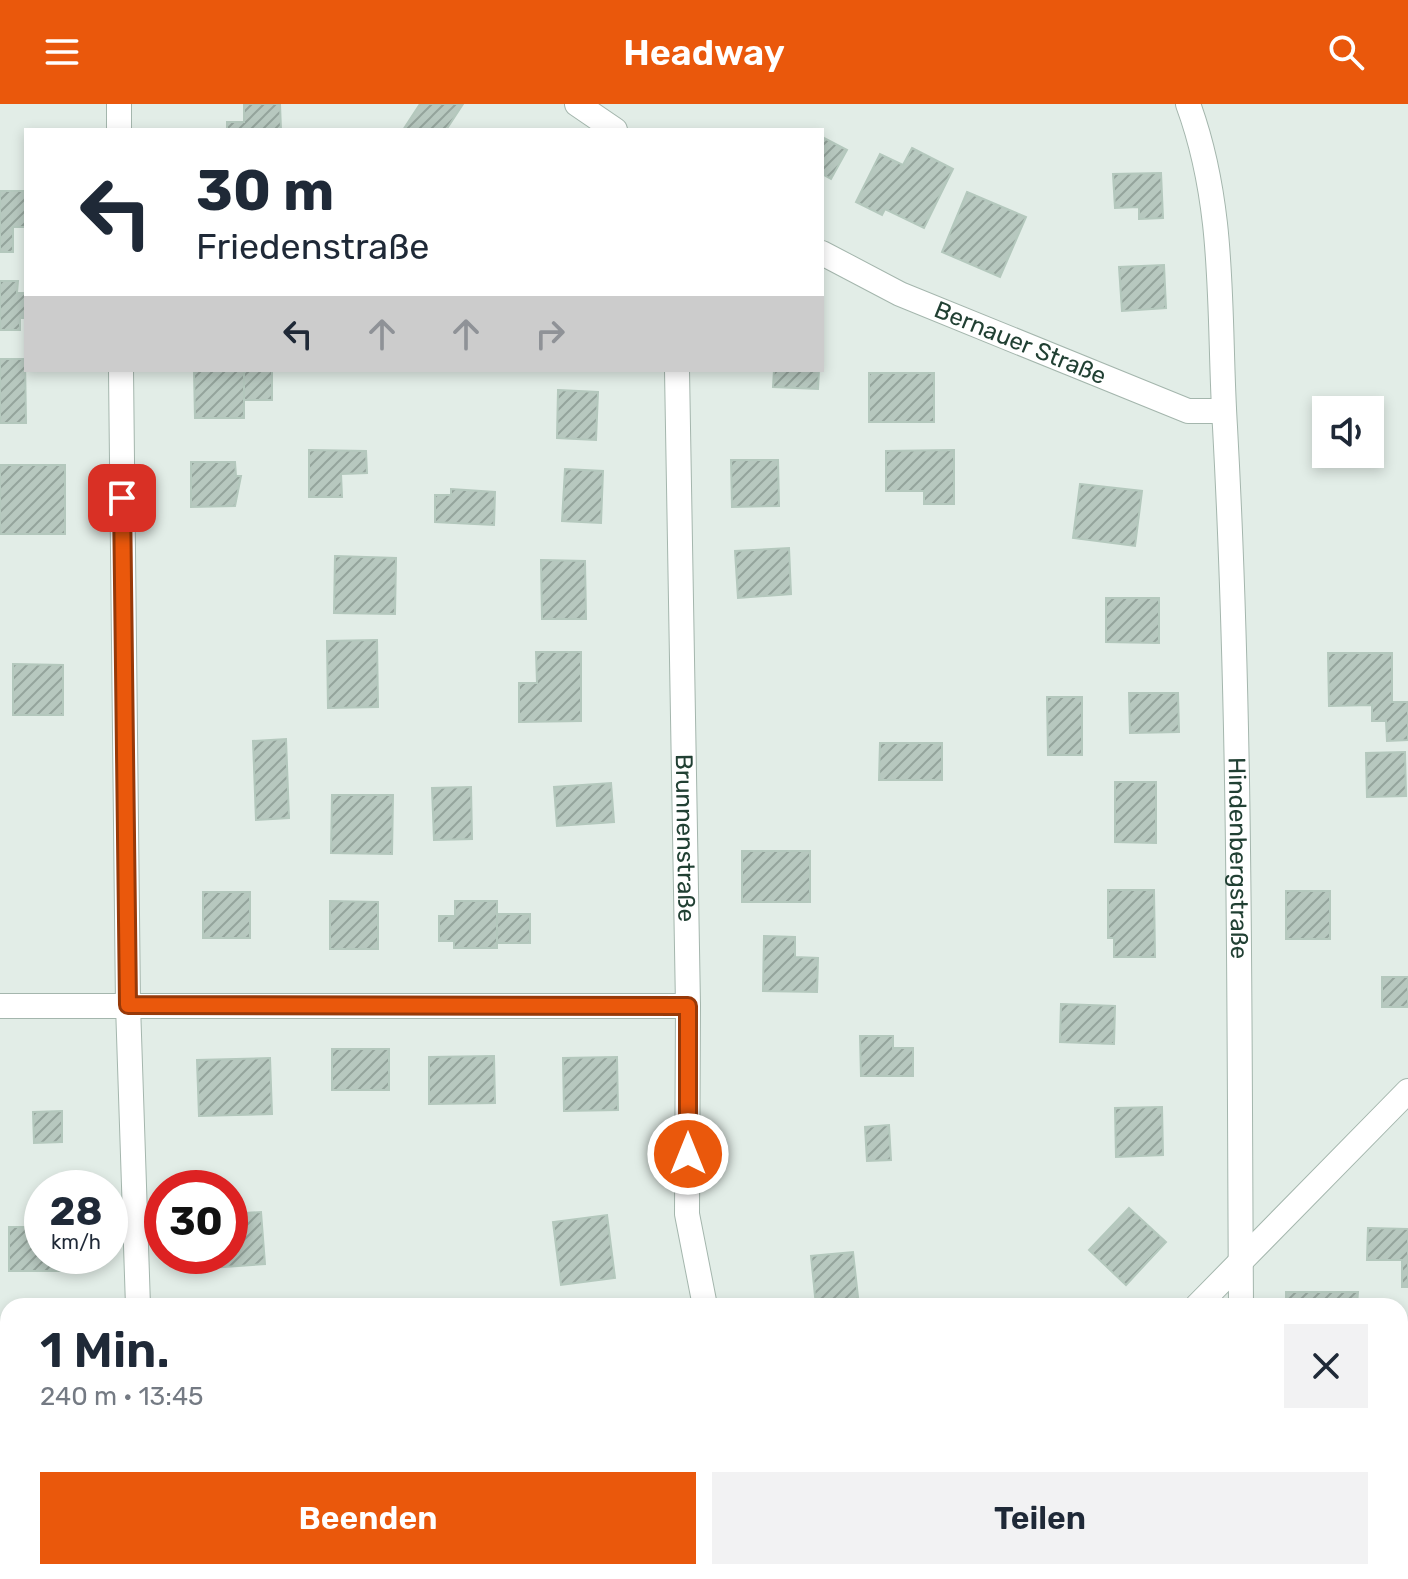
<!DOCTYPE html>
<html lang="de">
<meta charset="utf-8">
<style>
body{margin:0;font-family:Rubik,sans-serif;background:#f2f2f3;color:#1f2937;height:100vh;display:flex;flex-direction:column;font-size:30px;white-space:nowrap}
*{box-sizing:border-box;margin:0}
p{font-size:26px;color:#747a83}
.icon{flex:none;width:44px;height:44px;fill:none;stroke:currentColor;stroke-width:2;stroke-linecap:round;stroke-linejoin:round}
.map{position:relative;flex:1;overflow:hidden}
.panel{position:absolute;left:0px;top:1194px;width:1408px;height:282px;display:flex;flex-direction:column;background:#fff;border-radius:24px 24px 0 0;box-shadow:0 4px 12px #0003}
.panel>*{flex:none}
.hud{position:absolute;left:24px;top:24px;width:800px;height:244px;border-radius:0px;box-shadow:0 4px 12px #0003;background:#fff;color:#1f2937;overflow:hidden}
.buttons{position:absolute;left:1312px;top:292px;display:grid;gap:16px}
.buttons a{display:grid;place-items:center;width:72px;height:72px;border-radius:0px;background:#fff;box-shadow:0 4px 12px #0003;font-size:40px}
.speed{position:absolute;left:24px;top:1066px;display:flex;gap:16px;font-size:40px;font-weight:700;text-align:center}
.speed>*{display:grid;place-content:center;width:104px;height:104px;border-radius:50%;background:#fff;box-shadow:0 4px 12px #0003;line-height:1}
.speed small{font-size:20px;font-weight:400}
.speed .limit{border:12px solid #d22;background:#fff;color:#111}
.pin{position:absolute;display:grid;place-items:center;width:68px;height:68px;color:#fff;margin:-34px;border-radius:16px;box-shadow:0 4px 12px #0006}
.me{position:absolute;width:88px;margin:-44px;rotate:0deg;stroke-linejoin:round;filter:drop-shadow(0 0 6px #0008)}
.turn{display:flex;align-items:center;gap:28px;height:168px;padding:0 40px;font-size:36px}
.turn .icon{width:104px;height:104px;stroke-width:2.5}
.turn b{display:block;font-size:56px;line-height:68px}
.lanes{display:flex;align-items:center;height:76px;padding:0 40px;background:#0003;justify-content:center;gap:40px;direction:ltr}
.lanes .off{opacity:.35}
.round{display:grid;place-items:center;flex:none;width:84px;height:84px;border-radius:0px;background:#f2f2f3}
.headline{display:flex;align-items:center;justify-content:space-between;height:136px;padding:0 40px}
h1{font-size:48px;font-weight:600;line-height:60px}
.primary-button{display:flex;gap:16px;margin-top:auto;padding:16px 40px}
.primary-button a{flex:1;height:92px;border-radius:0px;background:#ea580c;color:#fff;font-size:32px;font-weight:600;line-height:92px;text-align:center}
.primary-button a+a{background:#f2f2f3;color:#1f2937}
header{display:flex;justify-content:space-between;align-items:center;height:104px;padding:0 40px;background:#ea580c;color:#fff;font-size:36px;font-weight:600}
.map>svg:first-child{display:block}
.park{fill:#b9e0be}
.building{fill:url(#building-hatch);stroke:#b4c8bd;stroke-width:2}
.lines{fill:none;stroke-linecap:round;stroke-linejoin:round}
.minor-casing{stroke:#a4b6ad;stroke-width:26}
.minor{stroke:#fff;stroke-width:24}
.route-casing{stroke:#983908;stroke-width:20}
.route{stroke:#ea580c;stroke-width:14}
.labels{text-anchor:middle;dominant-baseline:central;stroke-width:6;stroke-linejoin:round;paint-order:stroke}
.street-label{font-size:24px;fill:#214033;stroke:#f3faf5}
</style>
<header><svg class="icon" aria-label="menu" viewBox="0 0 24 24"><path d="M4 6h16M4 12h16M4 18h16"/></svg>Headway<svg class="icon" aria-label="search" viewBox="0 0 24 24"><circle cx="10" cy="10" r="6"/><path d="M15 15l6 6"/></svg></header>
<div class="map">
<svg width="1408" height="1475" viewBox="0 0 1408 1475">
<defs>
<pattern id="building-hatch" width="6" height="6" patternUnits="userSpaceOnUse" patternTransform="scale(2)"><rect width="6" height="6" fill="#b7c8bf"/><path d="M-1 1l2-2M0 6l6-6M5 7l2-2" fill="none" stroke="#94a49c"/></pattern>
</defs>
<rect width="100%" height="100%" fill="#e2ede7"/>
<!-- park -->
<path class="park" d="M972,1468H1227L1228,1475H966Z"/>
<!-- building -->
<g class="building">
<path d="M244,0H280L281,26H227V18H244Z"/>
<path d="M420,0H463L446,26H403Z"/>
<path d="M822,33L847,46L831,75L822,70Z"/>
<path d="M912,44L953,65L924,124L885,105L882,111L856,98L880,50L903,61Z"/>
<path d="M1161,69L1163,114L1139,115V103L1115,104L1113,70Z"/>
<path d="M0,87H26V123H13V148H0Z"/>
<path d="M967,88L1026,113L1000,173L942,148Z"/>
<path d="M1164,161L1166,204L1122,207L1119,163Z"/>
<path d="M0,177H18L17,189H26V214H20V226H0Z"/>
<path d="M0,255H25L26,319H0Z"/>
<path d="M272,266V296H244V267Z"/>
<path d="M774,266H819L818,285L773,283Z"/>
<path d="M194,267H244V314H195Z"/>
<rect x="869" y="269" width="65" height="49"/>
<path d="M558,286L598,288L596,336L557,334Z"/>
<path d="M309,346L366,347L367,369L341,370L342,393H309Z"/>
<path d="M954,346V400H924V387H886V347Z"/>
<path d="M731,356H778L779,402L732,403Z"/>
<path d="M191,358H235L236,372H241L235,402L191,403Z"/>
<rect x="0" y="361" width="65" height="69"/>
<path d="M565,365L603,367L601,419L562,417Z"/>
<path d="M1080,380L1142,387L1135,442L1073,434Z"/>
<path d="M451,385L495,388L494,421L435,418V391H451Z"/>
<path d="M789,444L791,490L738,494L735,447Z"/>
<path d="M335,452L396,454L395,510L334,509Z"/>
<path d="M541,456L585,457L586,515H542Z"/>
<path d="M1106,494H1159V539L1106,538Z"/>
<path d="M377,536L378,603L328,604L327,537Z"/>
<path d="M536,548H581V617L519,618V579H537Z"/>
<path d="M1328,549H1392V598H1408V636L1387,637L1386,617H1372V601L1329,602Z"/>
<path d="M13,560L63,561V611H13Z"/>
<path d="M1129,589H1178L1179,628L1130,629Z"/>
<path d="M1047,593H1082V651H1048Z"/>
<path d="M286,635L289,714L256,716L253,637Z"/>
<path d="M880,639H942V676H879Z"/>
<path d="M1405,648L1406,692L1367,693L1366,649Z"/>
<path d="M1115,678H1156V739L1115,738Z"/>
<path d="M611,679L614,718L557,722L554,683Z"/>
<path d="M471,683L472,735L434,736L432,684Z"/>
<path d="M332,691H393L392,750L331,749Z"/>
<rect x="742" y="747" width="68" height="51"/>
<path d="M1108,786H1154L1155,853H1114V834H1108Z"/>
<rect x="1286" y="787" width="44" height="48"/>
<rect x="203" y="788" width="47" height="46"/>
<path d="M330,797L378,798V845H330Z"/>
<path d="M455,797H497V844H454V837H439V812H455Z"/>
<rect x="497" y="810" width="33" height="29"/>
<path d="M764,832L795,833V853L818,854L817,888L763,887Z"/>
<rect x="1382" y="873" width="26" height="30"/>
<path d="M1061,900L1115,902L1114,940L1060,938Z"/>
<path d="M860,932H893V944H913V972H861Z"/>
<rect x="332" y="945" width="57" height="41"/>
<path d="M494,952L495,999L429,1000V953Z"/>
<path d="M617,953L618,1006L564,1007L563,954Z"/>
<path d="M270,954L272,1010L199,1012L197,956Z"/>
<path d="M1162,1003L1163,1051L1116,1053L1115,1004Z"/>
<path d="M62,1007V1038L34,1039L33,1008Z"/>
<path d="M889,1021L891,1056L867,1057L865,1023Z"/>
<path d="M1129,1104L1166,1138L1126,1181L1089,1146Z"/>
<path d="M261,1108L265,1160L196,1165L195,1152H230V1110Z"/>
<path d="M607,1111L615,1174L561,1181L553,1118Z"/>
<path d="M9,1123H42V1152H73V1167H9Z"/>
<path d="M1368,1124L1408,1125V1183H1402V1156H1367Z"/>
<path d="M853,1148L859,1202H816L811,1152Z"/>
<path d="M1286,1188H1358L1357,1202H1286Z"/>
<path d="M402,1197V1202H349V1200Z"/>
<path d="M1400,1411L1408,1412V1460L1400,1459Z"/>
<path d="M8,1461V1468H31L33,1475H0V1463Z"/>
<path d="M323,1468H368L370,1475H325Z"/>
</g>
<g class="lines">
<!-- minor casing -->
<g class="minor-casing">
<g id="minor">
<path d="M119,0V26"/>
<path d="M577,0L615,26"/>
<path id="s1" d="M1188,0C1227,106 1218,213 1225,323C1241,616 1239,909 1241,1202"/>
<path id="s2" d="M822,149L900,190L1188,307H1224"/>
<path d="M121,266L128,901L138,1202"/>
<path id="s3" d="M677,266L688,902L687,1110L705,1202"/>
<path d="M0,902H688"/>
<path d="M1197,1202L1408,987"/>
<path d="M166,1468L167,1475"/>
<path d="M842,1468L849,1475"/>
<path d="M1243,1468V1475"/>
<path d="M944,1475L950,1468"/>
</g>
</g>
<!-- minor -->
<use href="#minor" class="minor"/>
</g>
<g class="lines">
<!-- route casing -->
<g class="route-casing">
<path id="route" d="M122,394L128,901L688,902V1050"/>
</g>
<!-- route -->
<use href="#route" class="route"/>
</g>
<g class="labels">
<!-- street labels -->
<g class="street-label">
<text stroke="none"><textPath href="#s2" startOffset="218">Bernauer Straße</textPath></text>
<text stroke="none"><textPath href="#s3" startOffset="468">Brunnenstraße</textPath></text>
<text stroke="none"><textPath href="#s1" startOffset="758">Hindenbergstraße</textPath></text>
</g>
</g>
</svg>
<div class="buttons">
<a><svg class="icon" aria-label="sound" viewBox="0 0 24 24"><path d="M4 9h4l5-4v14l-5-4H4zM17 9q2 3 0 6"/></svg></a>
</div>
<div class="speed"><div>28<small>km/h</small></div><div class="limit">30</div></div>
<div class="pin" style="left:122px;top:394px;background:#d93025"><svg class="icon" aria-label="arrive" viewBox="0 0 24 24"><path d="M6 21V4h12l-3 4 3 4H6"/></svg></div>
<svg class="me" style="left:688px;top:1050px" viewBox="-20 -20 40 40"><circle r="17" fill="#ea580c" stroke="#fff" stroke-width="3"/><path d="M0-11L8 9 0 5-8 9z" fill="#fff"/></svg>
<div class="hud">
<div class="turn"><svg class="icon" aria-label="left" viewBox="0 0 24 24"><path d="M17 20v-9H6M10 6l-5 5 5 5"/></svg><div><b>30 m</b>Friedenstraße</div></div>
<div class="lanes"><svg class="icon" aria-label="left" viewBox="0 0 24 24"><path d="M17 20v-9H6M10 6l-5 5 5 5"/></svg><svg class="icon off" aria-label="ahead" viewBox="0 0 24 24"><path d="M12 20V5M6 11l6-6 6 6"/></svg><svg class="icon off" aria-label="ahead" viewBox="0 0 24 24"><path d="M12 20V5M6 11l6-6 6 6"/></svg><svg class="icon off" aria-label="right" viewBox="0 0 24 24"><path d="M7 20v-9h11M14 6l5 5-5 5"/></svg></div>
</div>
<section class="panel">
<div class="headline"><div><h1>1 Min.</h1><p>240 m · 13:45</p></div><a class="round"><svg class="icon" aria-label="close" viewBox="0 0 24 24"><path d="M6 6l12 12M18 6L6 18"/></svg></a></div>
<div class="primary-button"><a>Beenden</a><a>Teilen</a></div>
</section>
</div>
